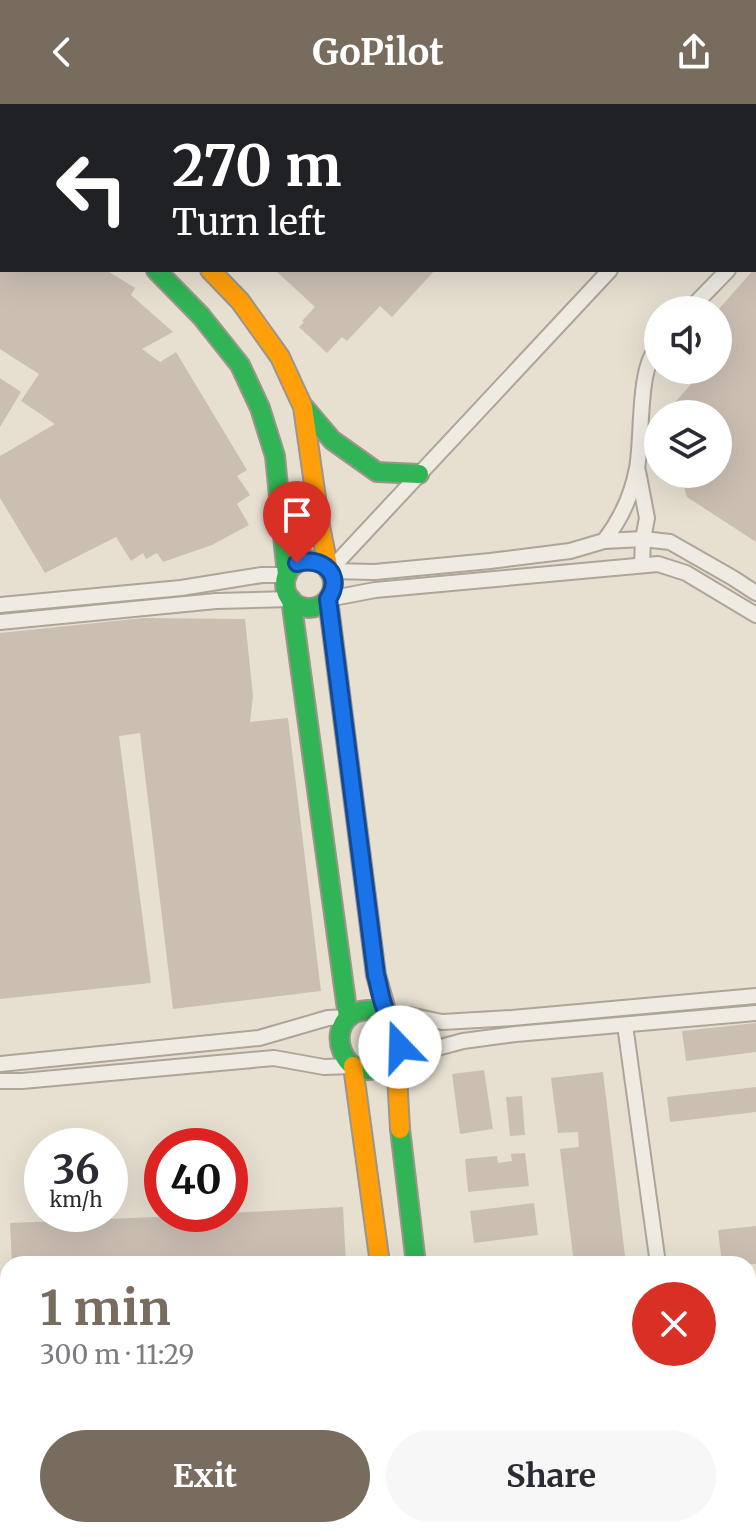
<!DOCTYPE html>
<meta charset="utf-8">
<style>
body{margin:0;font-family:Merriweather,serif;background:#f7f7f7;color:#2b2b33;height:100vh;display:flex;flex-direction:column;font-size:30px;white-space:nowrap}
*{box-sizing:border-box;margin:0}
p{font-size:26px;color:#7c7c81}
.icon{flex:none;width:44px;height:44px;fill:none;stroke:currentColor;stroke-width:2;stroke-linecap:round;stroke-linejoin:round}
.map{position:relative;flex:1;overflow:hidden}
.sheet{position:absolute;left:0px;top:1152px;width:756px;height:282px;display:flex;flex-direction:column;background:#fff;border-radius:24px 24px 0 0;box-shadow:0 8px 32px #0002}
.sheet>*{flex:none}
.top-card{position:absolute;left:0px;top:0px;width:756px;height:168px;box-shadow:0 8px 32px #0002;background:#202124;color:#fff;overflow:hidden}
.controls{position:absolute;left:644px;top:192px;display:grid;gap:16px}
.controls a{display:grid;place-items:center;width:88px;height:88px;border-radius:50%;background:#fff;box-shadow:0 8px 32px #0002;font-size:40px}
.speed{position:absolute;left:24px;top:1024px;display:flex;gap:16px;font-size:40px;font-weight:700;text-align:center}
.speed>*{display:grid;place-content:center;width:104px;height:104px;border-radius:50%;background:#fff;box-shadow:0 8px 32px #0002;line-height:1}
.speed small{font-size:20px;font-weight:400}
.speed .limit{border:12px solid #d22;background:#fff;color:#111}
.pin{position:absolute;display:grid;place-items:center;width:68px;height:68px;color:#fff;margin:-82px -34px;border-radius:50% 50% 50% 0;rotate:-45deg;box-shadow:0 0 8px #0007}
.pin .icon{rotate:45deg}
.me{position:absolute;width:88px;margin:-44px;rotate:339deg;stroke-linejoin:round;filter:drop-shadow(0 0 6px #0008)}
.turn{display:flex;align-items:center;gap:28px;height:168px;padding:0 40px;font-size:36px}
.turn .icon{width:104px;height:104px;stroke-width:2.5}
.turn b{display:block;font-size:56px;line-height:68px}
.round{display:grid;place-items:center;flex:none;width:84px;height:84px;border-radius:42px;background:#f7f7f7}
.head{display:flex;align-items:center;justify-content:space-between;height:136px;padding:0 40px}
h1{font-size:48px;font-weight:700;line-height:60px;color:#786c5e}
.button{display:flex;gap:16px;margin-top:auto;padding:16px 40px}
.button a{flex:1;height:92px;border-radius:48px;background:#786c5e;color:#fff;font-size:32px;font-weight:700;line-height:92px;text-align:center}
.button a+a{background:#f7f7f7;color:#2b2b33}
header{display:flex;justify-content:space-between;align-items:center;height:104px;padding:0 40px;background:#786c5e;color:#fff;font-size:36px;font-weight:700}
.map>svg:first-child{display:block}
.building{fill:#cbbfb2}
.lines{fill:none;stroke-linecap:round;stroke-linejoin:round}
.street-casing{stroke:#ada599;stroke-width:18}
.fast-casing{stroke:#9c958a;stroke-width:22}
.slow-casing{stroke:#9c958a;stroke-width:22}
.street{stroke:#efebe3;stroke-width:14}
.fast{stroke:#30b455;stroke-width:18}
.slow{stroke:#ff9f0a;stroke-width:18}
.route-casing{stroke:#114b97;stroke-width:20}
.route{stroke:#1a73e8;stroke-width:14}
</style>
<header><svg class="icon" aria-label="back" viewBox="0 0 24 24"><path d="M15 5l-7 7 7 7"/></svg>GoPilot<svg class="icon" aria-label="share" viewBox="0 0 24 24"><path d="M12 15V3M7 8l5-5 5 5M5 13v7h14v-7"/></svg></header>
<div class="map">
<svg width="756" height="1433" viewBox="0 0 756 1433">
<rect width="100%" height="100%" fill="#e7e0d1"/>
<!-- building -->
<g class="building">
<path d="M756,163V438L687,393L680,370H718V310H665L691,280L675,266H718V206Z"/>
<path d="M0,166H106L135,184L131,191L173,228L142,245L160,258L176,248L247,366L237,372L250,391L237,400L249,421L212,441L163,458L157,449L146,455L143,449L131,457L116,433L45,469L0,394V352L55,320L21,297L39,270L0,245Z"/>
<path d="M275,166H435L392,213L380,202L347,237L342,233L327,249L299,223L304,218L302,217L315,203Z"/>
<path d="M0,274L21,288L0,323Z"/>
<path d="M143,514L245,515L253,592L250,618L288,614L321,887L173,905L140,629L119,632L151,879L0,895V529Z"/>
<path d="M756,919V948L686,957L682,927Z"/>
<path d="M484,966L493,1025L460,1030L452,970Z"/>
<path d="M603,968L626,1160H574L560,1045L579,1043L578,1028L558,1029L551,974Z"/>
<path d="M756,983V1008L670,1018L667,993Z"/>
<path d="M522,992L525,1031L510,1032L506,993Z"/>
<path d="M525,1049L529,1082L468,1088L465,1055L497,1052L498,1059L512,1057L511,1050Z"/>
<path d="M534,1099L538,1131L474,1139L470,1107Z"/>
<path d="M343,1103L346,1160H12L10,1119L230,1110V1109Z"/>
<path d="M756,1122V1160H722L718,1126Z"/>
</g>
<g class="lines">
<!-- street casing -->
<g class="street-casing">
<g id="street">
<path d="M754,11L756,9"/>
<path d="M754,57L756,59"/>
<path d="M754,138L756,135"/>
<path d="M689,206L728,166"/>
<path d="M638,367L647,414L643,435L642,461"/>
<path d="M604,437C621,415 632,391 637,364C643,332 637,265 658,242"/>
<path d="M329,467L375,468L490,457L570,447L604,437L643,435L670,438L733,474L756,489"/>
<path d="M329,467L610,166"/>
<path d="M328,495L375,486L658,460L686,469L756,511"/>
<path d="M0,501L181,484L262,471H287"/>
<path d="M0,518L216,497L291,495"/>
<path d="M387,910L409,911L442,918L512,914L756,892"/>
<path d="M625,921L658,1160"/>
<path d="M396,953L411,951L463,937L516,930L756,909"/>
<path d="M0,960L259,934L328,914L348,913"/>
<path d="M0,977H22L274,954L324,963L353,962"/>
<path d="M748,1348H756"/>
<path d="M748,1366L756,1365"/>
<path d="M0,1390L4,1433"/>
</g>
</g>
<!-- fast casing -->
<g class="fast-casing">
<g id="fast">
<path d="M280,2L281,0"/>
<path d="M0,14L2,16"/>
<path d="M0,56L2,57"/>
<path d="M156,166L201,212L240,261L260,304L275,352L287,471"/>
<path d="M304,303L332,336L377,368L419,370"/>
<circle cx="309" cy="480" r="24"/>
<path d="M291,495L348,913"/>
<path d="M387,910C381,908 374,906 368,906C316,908 342,999 396,953"/>
<path d="M400,1025L416,1160"/>
</g>
</g>
<!-- slow casing -->
<g class="slow-casing">
<g id="slow">
<path d="M210,166L240,197L280,253L303,303L320,422L329,467"/>
<path d="M328,495L376,871L387,910L397,922L400,933V943L396,953L400,1025"/>
<path d="M353,962L380,1160"/>
<path d="M414,1426L415,1433"/>
<path d="M450,1426L451,1433"/>
</g>
</g>
<!-- street -->
<use href="#street" class="street"/>
<!-- fast -->
<use href="#fast" class="fast"/>
<!-- slow -->
<use href="#slow" class="slow"/>
</g>
<g class="lines">
<!-- route casing -->
<g class="route-casing">
<path id="route" d="M297,459C323,452 344,471 328,495L376,871C380,884 381,901 388,911C396,926 401,923 400,943"/>
</g>
<!-- route -->
<use href="#route" class="route"/>
</g>
</svg>
<div class="controls">
<a><svg class="icon" aria-label="sound" viewBox="0 0 24 24"><path d="M4 9h4l5-4v14l-5-4H4zM17 9q2 3 0 6"/></svg></a>
<a><svg class="icon" aria-label="layers" viewBox="0 0 24 24"><path d="M12 4l9 5-9 5-9-5zM3 14l9 5 9-5"/></svg></a>
</div>
<div class="speed"><div>36<small>km/h</small></div><div class="limit">40</div></div>
<div class="pin" style="left:297px;top:459px;background:#d93025"><svg class="icon" aria-label="arrive" viewBox="0 0 24 24"><path d="M6 21V4h12l-3 4 3 4H6"/></svg></div>
<svg class="me" style="left:400px;top:943px" viewBox="-20 -20 40 40"><circle r="19" fill="#fff"/><path d="M0-13L10 11 0 6-10 11z" fill="#1a73e8"/></svg>
<div class="top-card">
<div class="turn"><svg class="icon" aria-label="left" viewBox="0 0 24 24"><path d="M17 20v-9H6M10 6l-5 5 5 5"/></svg><div><b>270 m</b>Turn left</div></div>
</div>
<section class="sheet">
<div class="head"><div><h1>1 min</h1><p>300 m · 11:29</p></div><a class="round" style="background:#d93025;color:#fff"><svg class="icon" aria-label="close" viewBox="0 0 24 24"><path d="M6 6l12 12M18 6L6 18"/></svg></a></div>
<div class="button"><a>Exit</a><a>Share</a></div>
</section>
</div>
